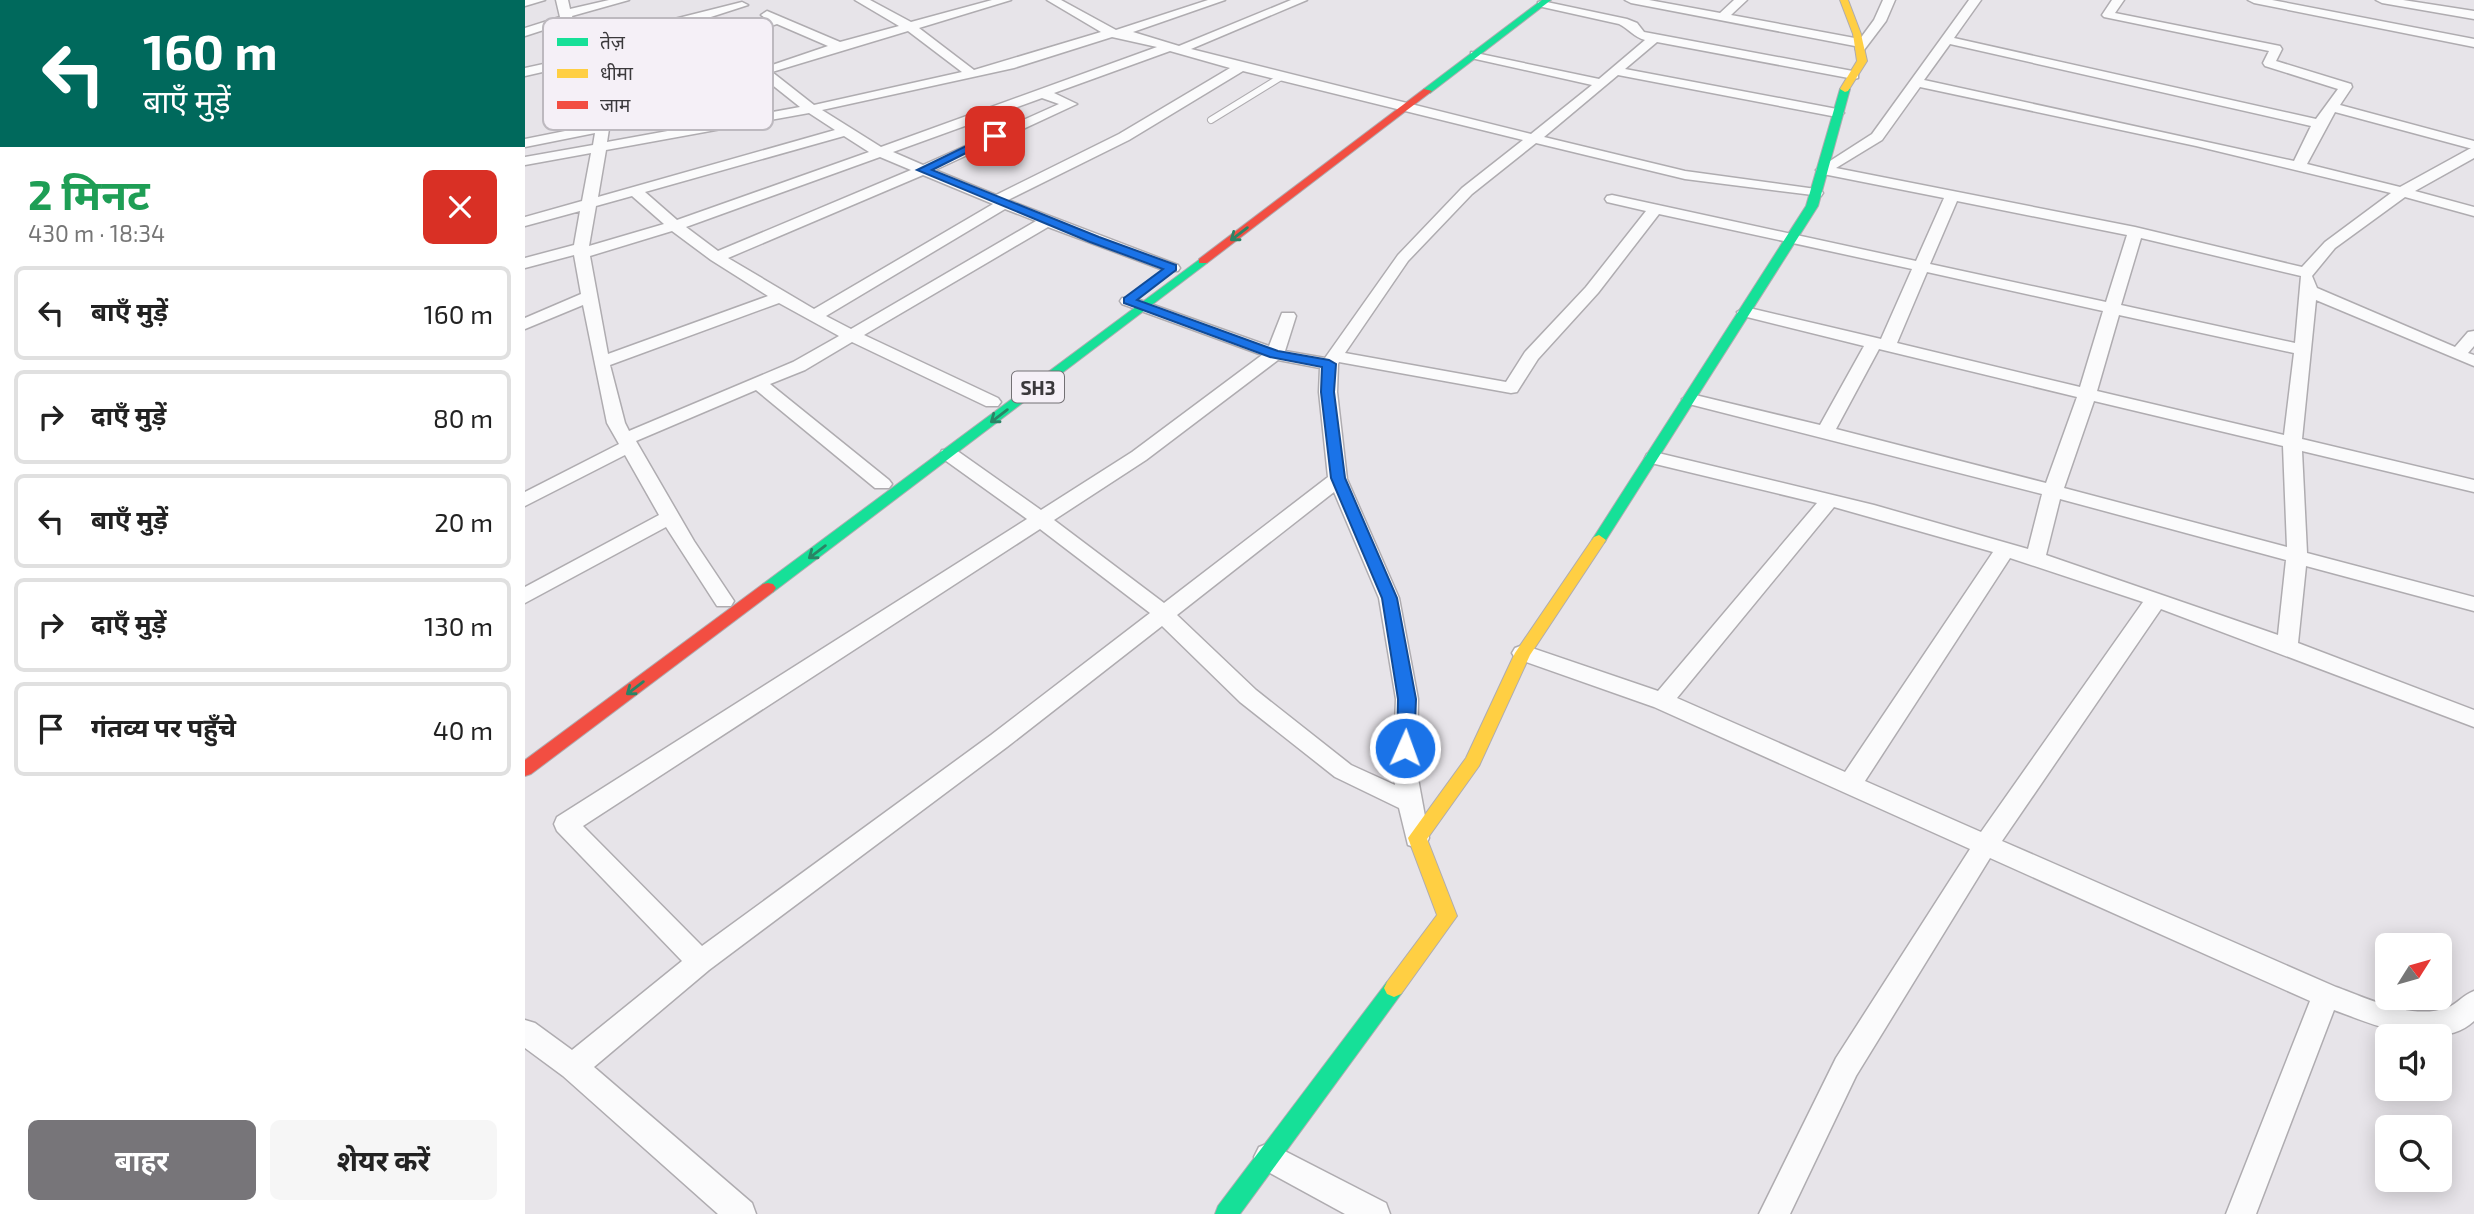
<!DOCTYPE html>
<html lang="hi">
<meta charset="utf-8">
<style>
body{margin:0;font-family:"Exo 2","Noto Sans Devanagari",sans-serif;background:#f6f6f6;color:#222;height:100vh;display:flex;flex-direction:column;font-size:26px;white-space:nowrap}
*{box-sizing:border-box;margin:0}
p{font-size:23px;color:#767676}
.icon{flex:none;width:38px;height:38px;fill:none;stroke:currentColor;stroke-width:2;stroke-linecap:round;stroke-linejoin:round}
.map{position:relative;flex:1;overflow:hidden}
.details{display:flex;flex-direction:column;background:#fff;width:525px}
.details>*{flex:none}
.top-card{background:#00695c;color:#fff;overflow:hidden}
.needle{width:46px;rotate:53deg}
.controls{position:absolute;left:1850px;top:933px;display:grid;gap:14px}
.controls a{display:grid;place-items:center;width:77px;height:77px;border-radius:10px;background:#fff;box-shadow:0 4px 18px #0003;font-size:35px}
.pin{position:absolute;display:grid;place-items:center;width:60px;height:60px;color:#fff;margin:-30px;border-radius:14px;box-shadow:0 4px 10px #0006}
.me{position:absolute;width:77px;margin:-38px;rotate:2deg;stroke-linejoin:round;filter:drop-shadow(0 0 5px #0008)}
.turn{display:flex;align-items:center;gap:24px;height:147px;padding:0 28px;font-size:32px}
.turn .icon{width:91px;height:91px;stroke-width:2.5}
.turn b{display:block;font-size:49px;line-height:60px}
.round{display:grid;place-items:center;flex:none;width:74px;height:74px;border-radius:10px;background:#f6f6f6}
.head{display:flex;align-items:center;justify-content:space-between;height:119px;padding:0 28px}
h1{font-size:42px;font-weight:700;line-height:52px;color:#1e9e55}
.primary-button{display:flex;gap:14px;margin-top:auto;padding:14px 28px}
.primary-button a{flex:1;height:80px;border-radius:10px;background:#777579;color:#fff;font-size:28px;font-weight:700;line-height:80px;text-align:center}
.primary-button a+a{background:#f6f6f6;color:#222}
ul{padding:0;list-style:none}
li{display:flex;align-items:center;gap:21px;height:94px;margin:0 14px 10px;padding:0 14px;border:4px solid #e0e0e0;border-radius:10px}
li div{flex:1}
li b{display:block;font-size:26px}
li em{font-style:normal}
main{display:flex;flex:1;min-height:0}
.map>svg:first-child{display:block}
.lines{fill:none;stroke-linecap:round;stroke-linejoin:round}
.lane-casing{stroke:#afacb0;stroke-width:8}
.street-casing{stroke:#afacb0;stroke-width:3}
.fast-casing{stroke:#afacb0;stroke-width:2}
.slow-casing{stroke:#afacb0;stroke-width:2}
.jam-casing{stroke:#afacb0;stroke-width:2}
.lane{stroke:#fbfbfc;stroke-width:6}
.street{fill:#fbfbfc;fill-rule:evenodd}
.fast{fill:#16e098;fill-rule:evenodd}
.slow{fill:#ffcf43;fill-rule:evenodd}
.jam{fill:#f24e42;fill-rule:evenodd}
.oneway{stroke:#2a8465}
.route{fill:#1a73e8;stroke:#114b97;stroke-width:2}
.labels{text-anchor:middle;dominant-baseline:central;stroke-width:7;stroke-linejoin:round;paint-order:stroke}
.shield{fill:#f5f0f7;stroke:#737074;stroke-width:2}
.shield-label{font-size:19px;font-weight:bold;fill:#3b393c}
.key{fill:#f5f0f7;stroke:#bdb9bf;stroke-width:2}
.key-label{font-size:19px;fill:#3b393c}
</style>
<main>
<section class="details">
<div class="top-card">
<div class="turn"><svg class="icon" aria-label="left" viewBox="0 0 24 24"><path d="M17 20v-9H6M10 6l-5 5 5 5"/></svg><div><b>160 m</b>बाएँ मुड़ें</div></div>
</div>
<div class="head"><div><h1>2 मिनट</h1><p>430 m · 18:34</p></div><a class="round" style="background:#d93025;color:#fff"><svg class="icon" aria-label="close" viewBox="0 0 24 24"><path d="M6 6l12 12M18 6L6 18"/></svg></a></div>
<ul>
<li><svg class="icon" aria-label="left" viewBox="0 0 24 24"><path d="M17 20v-9H6M10 6l-5 5 5 5"/></svg><div><b>बाएँ मुड़ें</b></div><em>160 m</em></li>
<li><svg class="icon" aria-label="right" viewBox="0 0 24 24"><path d="M7 20v-9h11M14 6l5 5-5 5"/></svg><div><b>दाएँ मुड़ें</b></div><em>80 m</em></li>
<li><svg class="icon" aria-label="left" viewBox="0 0 24 24"><path d="M17 20v-9H6M10 6l-5 5 5 5"/></svg><div><b>बाएँ मुड़ें</b></div><em>20 m</em></li>
<li><svg class="icon" aria-label="right" viewBox="0 0 24 24"><path d="M7 20v-9h11M14 6l5 5-5 5"/></svg><div><b>दाएँ मुड़ें</b></div><em>130 m</em></li>
<li><svg class="icon" aria-label="arrive" viewBox="0 0 24 24"><path d="M6 21V4h12l-3 4 3 4H6"/></svg><div><b>गंतव्य पर पहुँचे</b></div><em>40 m</em></li>
</ul>
<div class="primary-button"><a>बाहर</a><a>शेयर करें</a></div>
</section>
<div class="map">
<svg width="1949" height="1214" viewBox="0 0 1949 1214">
<rect width="100%" height="100%" fill="#e7e4e9"/>
<g class="lines">
<!-- lane casing -->
<g class="lane-casing">
<path id="lane" d="M686,120L756,77"/>
</g>
<!-- street casing -->
<g class="street-casing">
<g id="street">
<path d="M0,0H20L0,6Z"/>
<path d="M31,0H43L45,9L84,0H104L47,16L54,43L217,2L223,5L161,25L55,50L62,68L199,33L242,19L236,15L242,11L315,42L374,26L330,0H345L386,22L467,0H486L394,28L449,70L576,32L522,0H536L591,30L683,0H700L608,32L654,46L766,0H782L666,49L1006,134L1067,85L946,58V52L1074,79L1120,40C1109,37 1104,29 1094,24L1013,6V2L1017,1L1102,19L1112,23L1119,32L1333,72V78L1329,79L1132,42L1100,69L1312,109L1319,113L1312,117L1093,75L1019,137L1160,171L1291,189L1296,190L1298,193L1296,196L1160,179L1011,143L947,194L883,261L820,353L981,382L1000,352L1061,287L1121,211L1082,202L1080,199L1082,196L1087,195L1391,261L1419,198L1298,174L1291,170L1347,134L1444,0H1456L1429,38L1791,119L1813,89L1740,66L1738,63L1744,51L1579,17L1577,15L1587,0H1599L1590,13L1755,46L1757,49L1751,61L1826,84L1827,87L1815,105L1949,141V158L1890,191L1949,207V216L1880,197L1810,248L1787,276L1792,288L1930,347L1943,332L1949,331V346L1943,353L1949,355V366L1791,300L1777,439L1949,480V492L1777,451L1782,553L1949,597V611L1781,566L1773,643L1949,710V727L1636,609L1477,841L1811,987C1844,999 1886,1020 1922,1008C1932,1004 1938,995 1949,991V1021C1914,1054 1847,1024 1809,1010L1731,1214H1701L1785,1001L1465,858L1331,1076L1265,1214H1234L1311,1058L1445,849L1129,707L990,658L987,653L990,648L998,645L1133,691L1292,503L1122,462L1120,458L1122,454L1129,452L1349,505L1503,549L1517,494L1160,403L1157,399L1166,394L1295,425L1339,346L1214,315L1212,312L1220,307L1356,339L1387,269L1134,214L1073,293L1013,359L992,392L986,393L814,362L813,364L812,392L822,479L874,598L893,699L892,773L904,838L901,845L892,848L883,845L874,808L810,777L715,702L637,626L482,747L184,970L69,1067L227,1203L231,1214H193L38,1076L0,1048V1020L10,1023L47,1050L157,961L32,831L29,824L32,817L502,519L417,458L415,454L417,450H431L516,510L607,452L737,355L597,304L595,301L597,298H609L744,346L757,313H769L771,316L760,351L800,358L873,255L937,188L998,140L718,71L604,140L483,200L653,265L655,268L653,271H641L523,227L339,335L473,398L476,402L473,406H461L327,342L280,370L245,384L364,480L367,484L364,488H350L231,390L111,441L169,541L209,601L206,606H192L141,527L0,603V587L134,515L100,455L0,506V492L94,444L82,423L58,305L0,329V318L56,294L49,255L0,268V258L49,245L55,211L0,226V217L57,201L66,153L0,165V157L68,145L70,133L0,147V139L70,125L48,65L0,76V68L46,58L37,24L0,36V28L35,17ZM252,24L303,46L82,121L65,75L207,39ZM383,31L437,72L289,105L247,72ZM587,37L632,47L356,147L297,110L489,68ZM1425,44L1786,126L1769,161L1399,80ZM645,51L705,68L594,134L471,195L410,170L552,104L529,93ZM236,76L275,107L82,142L84,129ZM1395,87L1671,146L1866,193L1800,242L1777,267L1610,227L1311,168L1357,140ZM517,98L534,104L398,165L368,152ZM1810,112L1944,148H1946L1875,187L1782,164ZM284,113L310,130L73,197L81,150ZM319,136L344,152L152,220L120,192ZM355,157L386,170L193,251L161,227ZM398,175L468,204L289,309L203,258ZM107,196L139,224L64,246L71,206ZM1432,201L1602,235L1581,302L1405,264ZM480,209L511,221L326,329L301,316ZM147,231L186,260L243,296L83,354L65,256ZM1616,238L1776,276L1770,343L1596,305ZM1402,272L1578,311L1555,387L1372,343ZM254,303L314,336L268,362L104,431L100,423L85,365ZM1594,315L1769,353L1759,435L1572,391ZM1354,349L1552,397L1521,483L1311,429ZM753,360L795,368L794,392L803,477L639,603L529,520L621,460ZM1569,401L1758,446L1762,547L1539,488ZM809,492L854,598L871,699L868,773L870,785L826,765L731,690L652,615ZM1535,499L1761,560L1753,635L1521,555ZM1309,507L1468,552L1320,772L1152,698ZM515,529L625,613L466,735L177,946L58,826ZM1485,558L1618,602L1456,832L1340,781Z"/>
<path d="M1100,0H1124L1195,13L1209,0H1222L1206,15L1335,39L1349,20L1358,0H1370L1361,21L1339,50H1331L1330,46L1106,3Z"/>
<path d="M1723,0H1747L1949,39V47L1729,3Z"/>
<path d="M1851,0H1878L1949,11V19L1857,3Z"/>
<path d="M744,1143L861,1203L865,1214H820L734,1167L729,1157L734,1147Z"/>
</g>
</g>
<!-- fast casing -->
<g class="fast-casing">
<g id="fast">
<path d="M1017,0H1026L905,93H899V89Z"/>
<path d="M1320,86L1325,89L1293,206L1079,543H1069L1067,540L1281,206L1315,89Z"/>
<path d="M678,257L682,259V263L248,592H238L235,588L238,584Z"/>
<path d="M869,979L876,982L879,988L876,994L715,1214H690L693,1206L862,982Z"/>
</g>
</g>
<!-- slow casing -->
<g class="slow-casing">
<g id="slow">
<path d="M1315,0H1323L1336,34L1342,61L1323,91L1320,92L1315,89L1332,61L1328,34Z"/>
<path d="M1074,535L1081,540L1005,655L954,766L902,839L932,916L876,994L869,997L862,994L859,988L862,982L912,915L883,838L941,758L990,653L1069,537Z"/>
</g>
</g>
<!-- jam casing -->
<g class="jam-casing">
<g id="jam">
<path d="M899,89L907,91L682,263H674V259Z"/>
<path d="M243,583L248,584L251,588L248,592L6,774L0,776V760L238,584Z"/>
</g>
</g>
<!-- lane -->
<use href="#lane" class="lane"/>
<!-- street -->
<use href="#street" class="street"/>
<!-- fast -->
<use href="#fast" class="fast"/>
<!-- slow -->
<use href="#slow" class="slow"/>
<!-- jam -->
<use href="#jam" class="jam"/>
</g>
<!-- one-way arrows -->
<defs><path id="oneway-shaft" d="M-6 0H5M1.5-3L5.5 0L1.5 3" fill="none" stroke-width="1.6" stroke-linecap="round" stroke-linejoin="round" transform="scale(1.75)"/></defs>
<g class="oneway">
<use href="#oneway-shaft" transform="translate(714 234) rotate(143)"/>
<use href="#oneway-shaft" transform="translate(474 416) rotate(143)"/>
<use href="#oneway-shaft" transform="translate(292 552) rotate(143)"/>
<use href="#oneway-shaft" transform="translate(110 688) rotate(143)"/>
</g>
<!-- route -->
<path class="route" d="M466,134L475,136L407,170L574,237L651,265V270L612,300L753,351L804,360L811,364L809,392L820,478L872,598L891,699L889,748L887,753H874L872,748L873,699L857,598L806,478L796,392L797,367L745,357L599,303V298L638,269L565,242L392,170Z"/>
<g class="labels">
<!-- shield labels -->
<rect class="shield" x="487" y="371.5" width="52" height="31" rx="5"/>
<g class="shield-label">
<text x="513" y="387">SH3</text>
</g>
</g>
<!-- legend -->
<rect x="18" y="18" width="230" height="112" rx="10" class="key"/>
<rect x="32" y="38" width="31" height="8" fill="#16e098"/>
<rect x="32" y="69" width="31" height="9" fill="#ffcf43"/>
<rect x="32" y="101" width="31" height="8" fill="#f24e42"/>
<g class="key-label">
<text x="75" y="49">तेज़</text>
<text x="75" y="80">धीमा</text>
<text x="75" y="112">जाम</text>
</g>
</svg>
<div class="controls">
<a><svg class="needle" viewBox="-14 -14 28 28"><path d="M0-13l5 13h-10z" fill="#e53935"/><path d="M0 13l5-13h-10z" fill="#767676"/></svg></a>
<a><svg class="icon" aria-label="sound" viewBox="0 0 24 24"><path d="M4 9h4l5-4v14l-5-4H4zM17 9q2 3 0 6"/></svg></a>
<a><svg class="icon" aria-label="search" viewBox="0 0 24 24"><circle cx="10" cy="10" r="6"/><path d="M15 15l6 6"/></svg></a>
</div>
<div class="pin" style="left:470px;top:136px;background:#d93025"><svg class="icon" aria-label="arrive" viewBox="0 0 24 24"><path d="M6 21V4h12l-3 4 3 4H6"/></svg></div>
<svg class="me" style="left:880px;top:748px" viewBox="-20 -20 40 40"><circle r="17" fill="#1a73e8" stroke="#fff" stroke-width="3"/><path d="M0-11L8 9 0 5-8 9z" fill="#fff"/></svg>
</div>
</main>
